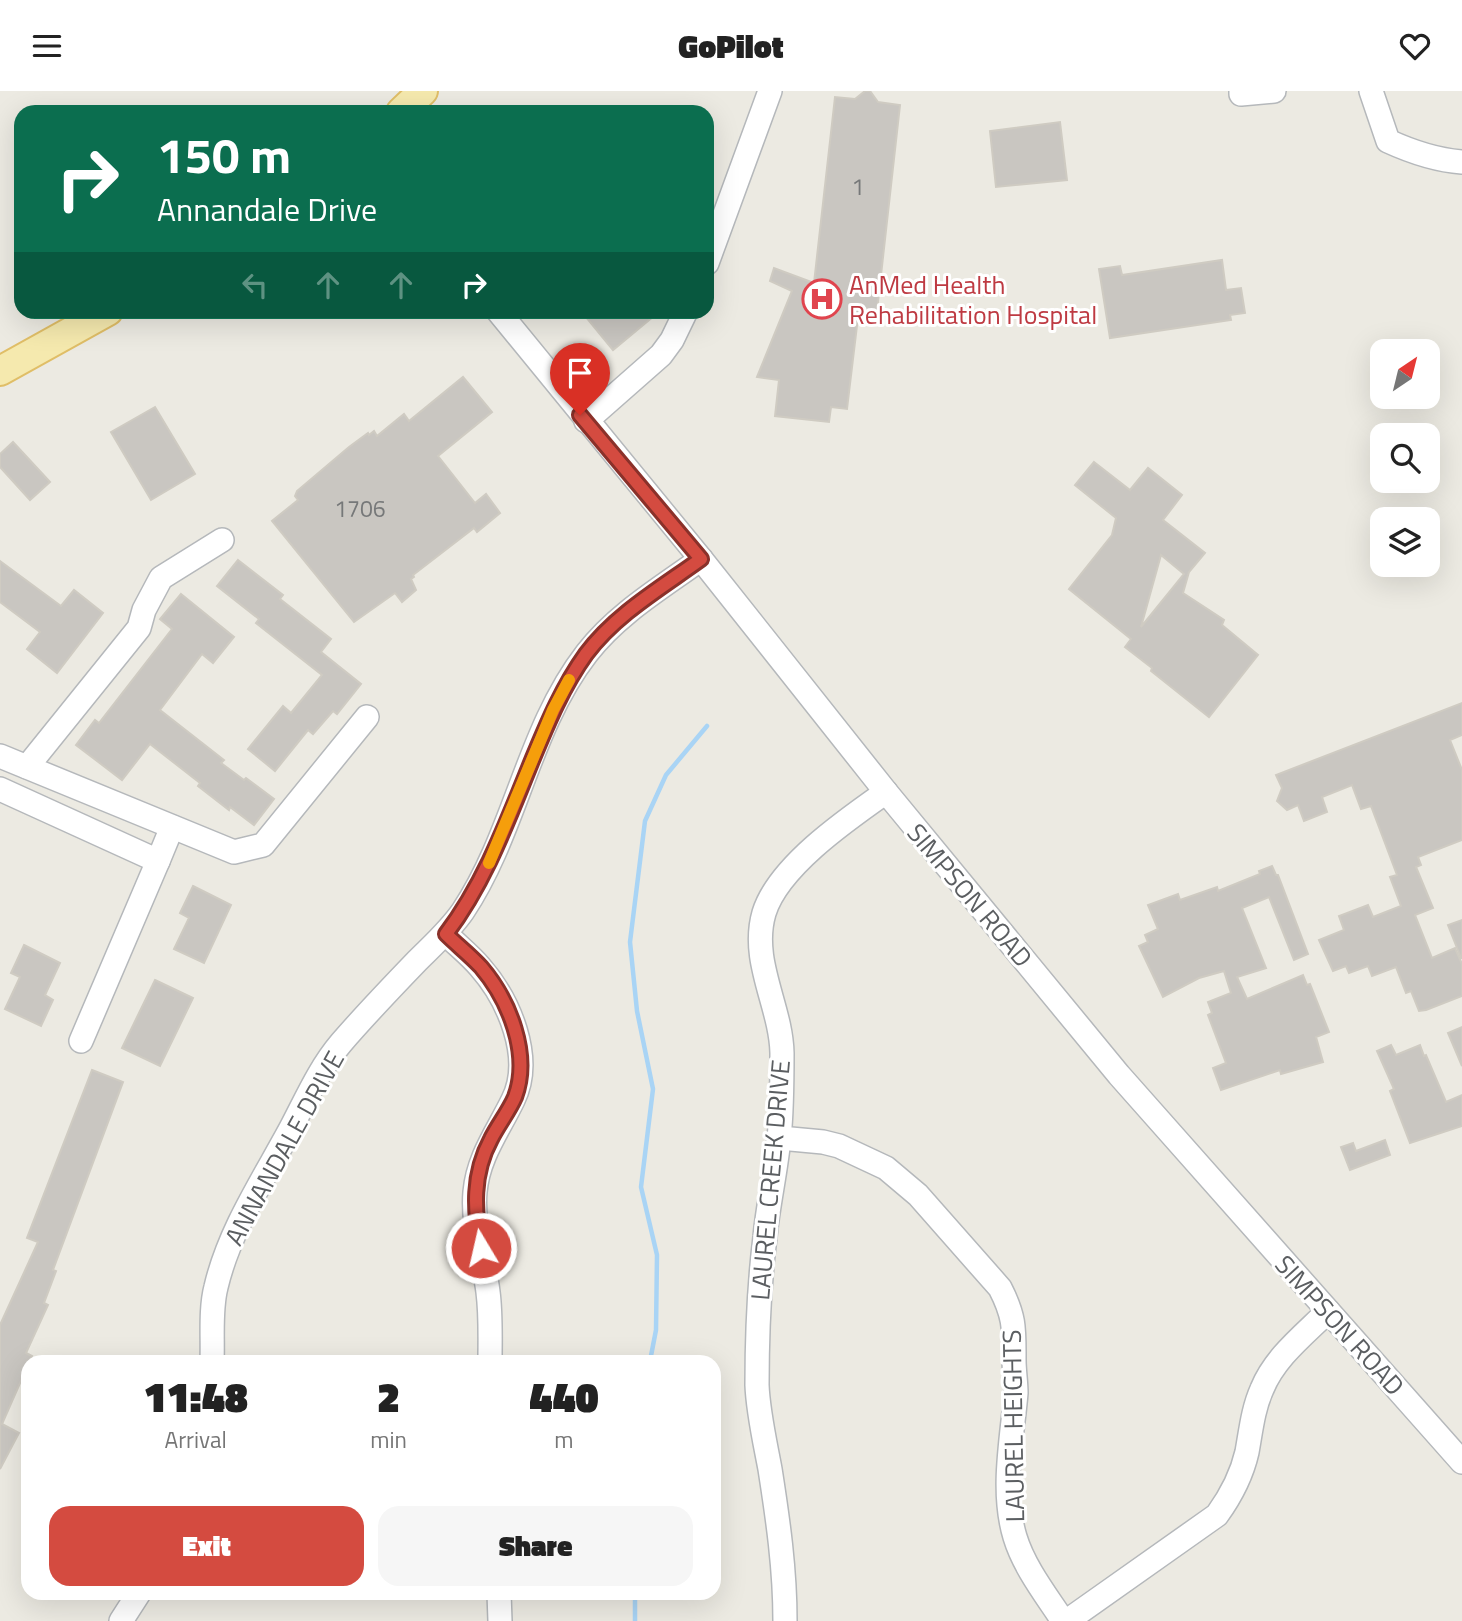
<!DOCTYPE html>
<style>
body{margin:0;font-family:"Titillium Web",sans-serif;background:#f6f6f6;color:#222;height:100vh;display:flex;flex-direction:column;font-size:26px;white-space:nowrap}
*{box-sizing:border-box;margin:0}
p{font-size:23px;color:#767676}
.icon{flex:none;width:38px;height:38px;fill:none;stroke:currentColor;stroke-width:2;stroke-linecap:round;stroke-linejoin:round}
.map{position:relative;flex:1;overflow:hidden}
.drawer{position:absolute;left:21px;top:1264px;width:700px;height:245px;display:flex;flex-direction:column;background:#fff;border-radius:21px;box-shadow:0 7px 28px #0002}
.drawer>*{flex:none}
.hud{position:absolute;left:14px;top:14px;width:700px;height:214px;border-radius:21px;box-shadow:0 7px 28px #0002;background:#0b6e4f;color:#fff;overflow:hidden}
.needle{width:46px;rotate:35deg}
.controls{position:absolute;left:1370px;top:248px;display:grid;gap:14px}
.controls a{display:grid;place-items:center;width:70px;height:70px;border-radius:14px;background:#fff;box-shadow:0 7px 28px #0002;font-size:35px}
.pin{position:absolute;display:grid;place-items:center;width:60px;height:60px;color:#fff;margin:-72px -30px;border-radius:50% 50% 50% 0;rotate:-45deg;box-shadow:0 0 7px #0007}
.pin .icon{rotate:45deg}
.me{position:absolute;width:77px;margin:-38px;rotate:351deg;stroke-linejoin:round;filter:drop-shadow(0 0 5px #0008)}
.turn{display:flex;align-items:center;gap:24px;height:147px;padding:0 28px;font-size:32px}
.turn .icon{width:91px;height:91px;stroke-width:2.5}
.turn b{display:block;font-size:49px;line-height:60px}
.lanes{display:flex;align-items:center;height:66px;padding:0 28px;background:#0003;justify-content:center;gap:35px;direction:ltr}
.lanes .off{opacity:.35}
.eta{display:flex;justify-content:space-evenly;align-items:center;height:119px;text-align:center}
.eta b{font-size:42px;font-weight:800;line-height:49px}
.action{display:flex;gap:14px;margin-top:auto;padding:14px 28px}
.action a{flex:1;height:80px;border-radius:21px;background:#d44b40;color:#fff;font-size:28px;font-weight:800;line-height:80px;text-align:center}
.action a+a{background:#f6f6f6;color:#222}
header{display:flex;justify-content:space-between;align-items:center;height:91px;padding:0 28px;background:#fff;font-size:32px;font-weight:800}
.map>svg:first-child{display:block}
.lines{fill:none;stroke-linecap:round;stroke-linejoin:round}
.stream{stroke:#a9d4f5;stroke-width:4.5}
.building{fill:#c9c6c1;stroke:#cfcbc2;stroke-width:2;fill-rule:evenodd}
.minor-casing{stroke:#b5b8bb;stroke-width:26}
.major-casing{stroke:#e0be67;stroke-width:32}
.minor{stroke:#fff;stroke-width:23}
.major{stroke:#f5e9ae;stroke-width:28}
.route-casing{stroke:#8a312a;stroke-width:18}
.route{stroke:#d44b40;stroke-width:12}
.slow{stroke:#f59e0b;stroke-width:12}
.labels{text-anchor:middle;dominant-baseline:central;stroke-width:6;stroke-linejoin:round;paint-order:stroke}
.number-label{font-size:23px;fill:#767879}
.health-label{font-size:26px;fill:#be3a42;stroke:#fff;text-anchor:start}
.street-label{font-size:26px;fill:#5b5e61;stroke:#fff}
</style>
<header><svg class="icon" aria-label="menu" viewBox="0 0 24 24"><path d="M4 6h16M4 12h16M4 18h16"/></svg>GoPilot<svg class="icon" aria-label="heart" viewBox="0 0 24 24"><path d="M12 20l-8-8c-3-5 5-10 8-4 3-6 11-1 8 4z"/></svg></header>
<div class="map">
<svg width="1462" height="1530" viewBox="0 0 1462 1530">
<rect width="100%" height="100%" fill="#eceae2"/>
<g class="lines">
<!-- stream -->
<g class="stream">
<path d="M650,1270L656,1239L657,1164L641,1096L653,998L637,920L630,851L645,730L666,684L707,635"/>
<path d="M635,1502V1530"/>
</g>
</g>
<!-- building -->
<g class="building">
<path d="M865,0H870L878,11L900,14L877,220L859,218L847,318L831,316L829,331L775,325L779,289L757,286L792,200L770,190L774,177L814,192L835,6L855,8Z"/>
<path d="M1060,31L1067,89L996,96L990,40Z"/>
<path d="M1222,169L1226,199L1241,197L1245,222L1230,224L1231,229L1110,247L1099,178L1120,175L1122,184Z"/>
<path d="M581,220H660L613,259Z"/>
<path d="M463,286L492,321L438,365L475,412L486,403L500,422L477,441L474,437L413,484L414,486L411,488L416,499L402,511L395,502L354,531L272,430L298,409L295,405L297,400L349,356L368,342L369,344L374,340L377,345L404,323L409,330Z"/>
<path d="M155,316L195,383L151,409L111,341Z"/>
<path d="M13,351L50,391L30,409L0,376V363Z"/>
<path d="M1094,371L1130,399L1148,377L1182,404L1163,429L1205,462L1189,481L1183,502L1224,529L1222,534L1258,564L1209,626L1151,580L1152,577L1125,556L1131,548L1069,498L1112,444L1116,427L1075,394ZM1161,464L1184,483L1141,536Z"/>
<path d="M238,469L283,504L280,508L331,548L321,561L361,593L337,623L333,620L313,643L308,639L275,680L248,658L283,615L291,622L322,584L256,532L259,528L217,495Z"/>
<path d="M0,470L61,515L74,499L103,522L57,582L27,558L40,541L0,511Z"/>
<path d="M181,503L234,546L213,572L202,563L160,619L224,669L221,672L244,689L246,687L274,708L254,734L230,716L229,719L198,695L200,692L150,653L122,689L76,654L95,629L99,632L172,538L160,528Z"/>
<path d="M1462,612V644L1450,649L1462,679V749L1418,766L1421,774L1416,776L1433,817L1415,824L1432,867L1455,857L1462,873V905L1426,919L1419,920L1411,900L1406,902L1396,876L1372,885L1368,875L1349,882L1346,875L1333,880L1319,849L1344,839L1339,825L1368,814L1373,826L1401,815L1390,786L1397,784L1371,715L1361,718L1352,694L1322,706L1327,721L1304,730L1298,714L1287,719L1277,710L1282,697L1276,684Z"/>
<path d="M1272,775L1276,784H1278L1308,863L1294,869L1269,806L1242,817L1266,877L1237,886L1247,908L1303,884L1307,894L1310,893L1329,941L1316,946L1323,971L1281,983L1280,979L1221,999L1213,977L1226,972L1208,924L1212,922L1208,911L1231,902L1224,880L1199,887L1163,906L1139,855L1148,851L1145,844L1158,838L1148,814L1178,803L1180,809L1217,796L1218,800L1260,783L1259,780Z"/>
<path d="M193,795L231,814L204,872L174,858L189,827L180,822Z"/>
<path d="M1462,829V867H1461L1448,834Z"/>
<path d="M24,854L60,872L45,904L53,909L41,935L5,918L20,886L11,882Z"/>
<path d="M155,889L193,907L160,975L122,957Z"/>
<path d="M1462,936V975L1448,942Z"/>
<path d="M1391,954L1396,964L1420,954L1424,965L1426,964L1446,1011L1462,1004V1035L1410,1052L1390,1000L1394,998L1377,960Z"/>
<path d="M92,979L123,991L53,1179L56,1180L44,1212L48,1214L26,1262L32,1265L2,1333L19,1342L0,1378V1234L38,1151L27,1147Z"/>
<path d="M1385,1049L1390,1064L1350,1079L1341,1056L1353,1052L1356,1060Z"/>
</g>
<g class="lines">
<!-- minor casing -->
<g class="minor-casing">
<g id="minor">
<path d="M1241,0V3L1274,0"/>
<path d="M1371,0L1388,50C1412,61 1435,69 1462,71"/>
<path d="M707,172L770,0"/>
<path d="M498,220L701,468L886,701L1119,984L1462,1371"/>
<path d="M586,330L661,264L672,249L686,220"/>
<path d="M0,665L234,761L263,754L367,626"/>
<path d="M27,676L139,537L144,519L161,487L222,449"/>
<path d="M0,698L158,770L172,736"/>
<path d="M446,843C457,854 470,864 480,876C509,909 534,967 513,1009C498,1040 478,1066 475,1101C472,1135 484,1168 488,1201C491,1224 490,1248 490,1270"/>
<path d="M81,950L158,770"/>
<path d="M780,1047L823,1051L839,1055L886,1077L918,1104L1000,1197C1015,1226 1014,1238 1014,1269C1014,1280 1016,1291 1016,1302C1012,1348 1001,1400 1015,1446C1024,1476 1046,1504 1063,1530"/>
<path d="M212,1270C213,1247 210,1219 216,1196C229,1140 263,1089 290,1039C306,1009 319,978 341,952C365,924 391,897 417,870C433,854 450,839 463,820C516,740 528,638 587,562C617,523 661,497 701,468"/>
<path d="M499,1502L500,1530"/>
<path d="M121,1530L139,1502"/>
<path d="M785,1530C785,1478 778,1429 770,1378C765,1351 758,1321 757,1294C757,1245 759,1195 765,1146C768,1113 776,1080 779,1047C782,1019 782,990 782,962C781,915 750,870 764,822C778,776 846,729 886,701"/>
<path d="M1067,1530L1217,1424C1230,1406 1242,1383 1247,1361C1251,1339 1253,1318 1262,1298C1275,1266 1304,1244 1328,1220"/>
</g>
</g>
<!-- major casing -->
<g class="major-casing">
<g id="major">
<path d="M401,21L423,0"/>
<path d="M0,280L108,220"/>
</g>
</g>
<!-- minor -->
<use href="#minor" class="minor"/>
<!-- major -->
<use href="#major" class="major"/>
</g>
<g class="lines">
<!-- route casing -->
<g class="route-casing">
<path id="route" d="M481,1157C474,1119 472,1083 491,1048C498,1034 509,1020 515,1006C531,963 509,909 481,876C470,864 457,854 446,843C486,790 508,728 533,667C548,631 563,595 586,563C616,523 661,497 701,468L580,324"/>
</g>
<!-- route -->
<use href="#route" class="route"/>
<!-- slow -->
<path class="slow" d="M489,772L553,619L569,589"/>
</g>
<!-- icons -->
<defs>
<g id="hospital-ring" transform="scale(2.0125)"><circle r="9.5" fill="#fff" stroke="#e0444e" stroke-width="1.5"/><path d="M-5-5h3v3.5h4V-5h3V5h-3V1.5h-4V5h-3Z" fill="#e0444e"/></g>
</defs>
<g fill-rule="evenodd">
<use href="#hospital-ring" x="822" y="208"/>
</g>
<g class="labels">
<!-- number labels -->
<g class="number-label">
<text x="858" y="95">1</text>
<text x="360" y="417">1706</text>
</g>
<!-- health labels -->
<g class="health-label">
<text x="849" y="193">AnMed Health<tspan x="849" dy="30">Rehabilitation Hospital</tspan></text>
</g>
<!-- street labels -->
<g class="street-label">
<text transform="translate(970 804) rotate(50)">SIMPSON ROAD</text>
<text transform="translate(284 1057) rotate(-61)">ANNANDALE DRIVE</text>
<text transform="translate(770 1089) rotate(-85)">LAUREL CREEK DRIVE</text>
<text transform="translate(1340 1234) rotate(48)">SIMPSON ROAD</text>
<text transform="translate(1013 1335) rotate(-91)">LAUREL HEIGHTS</text>
</g>
</g>
</svg>
<div class="controls">
<a><svg class="needle" viewBox="-14 -14 28 28"><path d="M0-13l5 13h-10z" fill="#e53935"/><path d="M0 13l5-13h-10z" fill="#767676"/></svg></a>
<a><svg class="icon" aria-label="search" viewBox="0 0 24 24"><circle cx="10" cy="10" r="6"/><path d="M15 15l6 6"/></svg></a>
<a><svg class="icon" aria-label="layers" viewBox="0 0 24 24"><path d="M12 4l9 5-9 5-9-5zM3 14l9 5 9-5"/></svg></a>
</div>
<div class="pin" style="left:580px;top:324px;background:#d93025"><svg class="icon" aria-label="arrive" viewBox="0 0 24 24"><path d="M6 21V4h12l-3 4 3 4H6"/></svg></div>
<svg class="me" style="left:481px;top:1157px" viewBox="-20 -20 40 40"><circle r="17" fill="#d44b40" stroke="#fff" stroke-width="3"/><path d="M0-11L8 9 0 5-8 9z" fill="#fff"/></svg>
<div class="hud">
<div class="turn"><svg class="icon" aria-label="right" viewBox="0 0 24 24"><path d="M7 20v-9h11M14 6l5 5-5 5"/></svg><div><b>150 m</b>Annandale Drive</div></div>
<div class="lanes"><svg class="icon off" aria-label="left" viewBox="0 0 24 24"><path d="M17 20v-9H6M10 6l-5 5 5 5"/></svg><svg class="icon off" aria-label="ahead" viewBox="0 0 24 24"><path d="M12 20V5M6 11l6-6 6 6"/></svg><svg class="icon off" aria-label="ahead" viewBox="0 0 24 24"><path d="M12 20V5M6 11l6-6 6 6"/></svg><svg class="icon" aria-label="right" viewBox="0 0 24 24"><path d="M7 20v-9h11M14 6l5 5-5 5"/></svg></div>
</div>
<section class="drawer">
<div class="eta">
<div><b>11:48</b><p>Arrival</p></div>
<div><b>2</b><p>min</p></div>
<div><b>440</b><p>m</p></div>
</div>
<div class="action"><a>Exit</a><a>Share</a></div>
</section>
</div>
